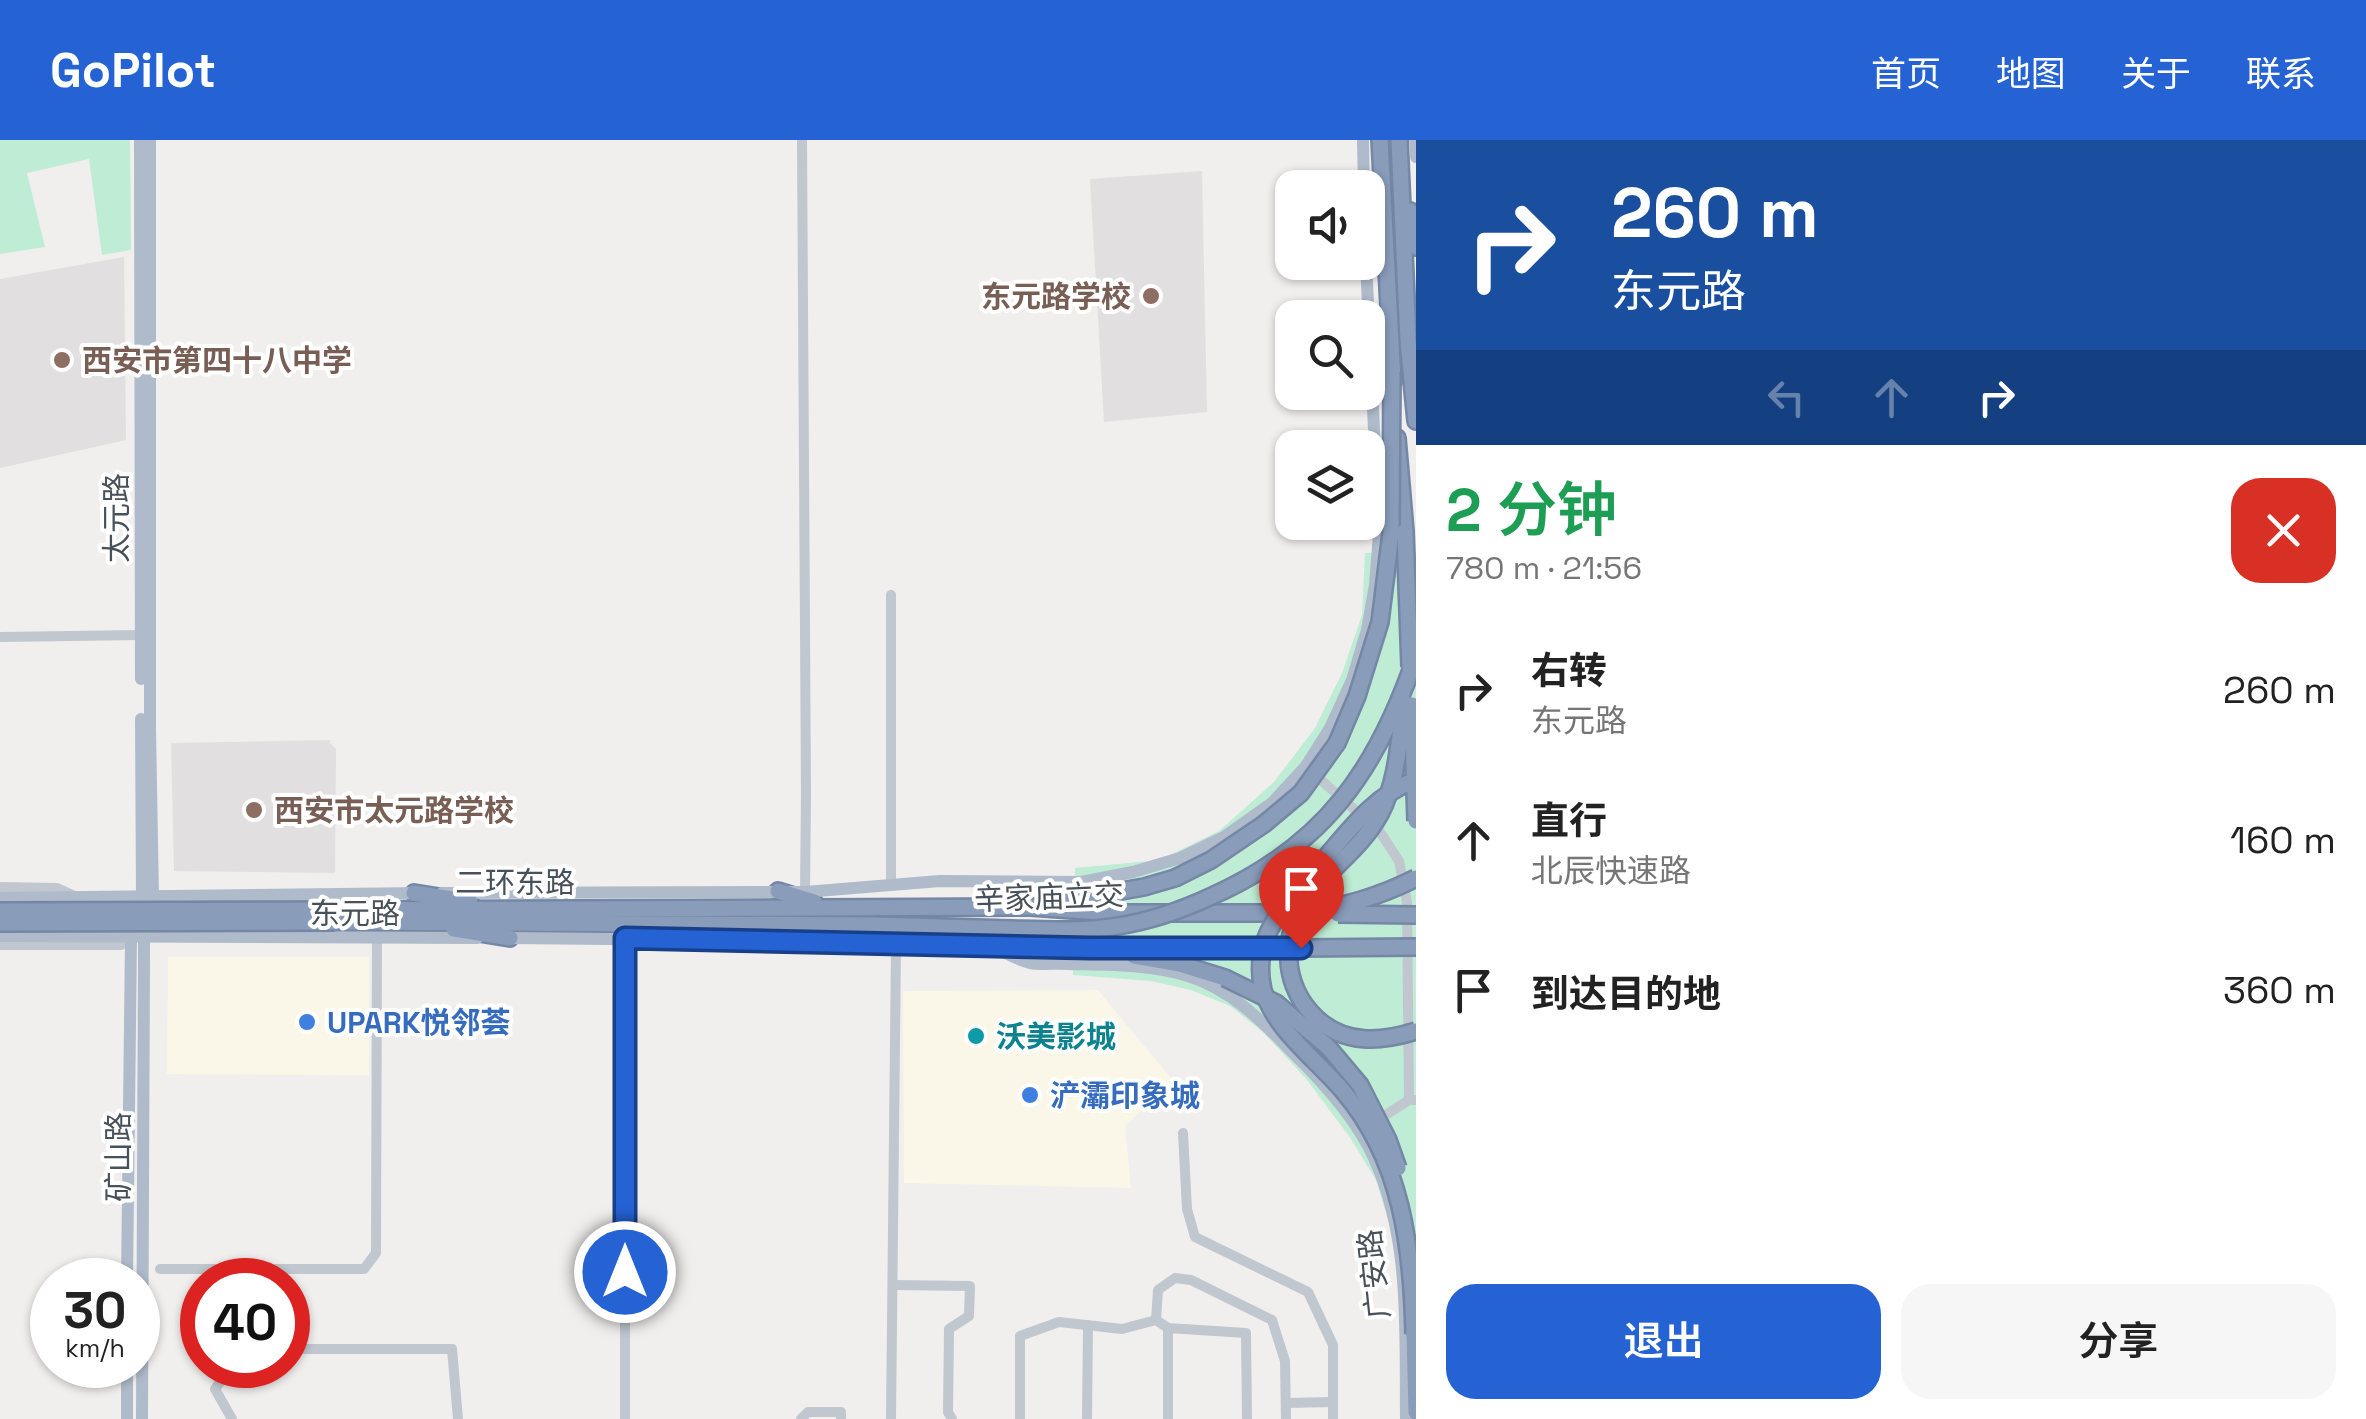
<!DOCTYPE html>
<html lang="zh">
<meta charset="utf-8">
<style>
body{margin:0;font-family:"Space Grotesk","Noto Sans SC",sans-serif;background:#f6f6f6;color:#222;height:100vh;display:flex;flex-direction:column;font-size:38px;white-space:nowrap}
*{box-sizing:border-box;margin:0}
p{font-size:32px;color:#767676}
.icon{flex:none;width:55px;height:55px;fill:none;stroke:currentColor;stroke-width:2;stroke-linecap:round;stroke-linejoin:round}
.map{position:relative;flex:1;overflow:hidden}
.side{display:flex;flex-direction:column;background:#fff;width:950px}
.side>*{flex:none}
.banner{background:#1a4fa0;color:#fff;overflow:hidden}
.fabs{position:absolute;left:1275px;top:30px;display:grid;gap:20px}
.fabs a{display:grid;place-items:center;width:110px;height:110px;border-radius:20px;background:#fff;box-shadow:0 2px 8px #0004;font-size:50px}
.speed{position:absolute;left:30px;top:1118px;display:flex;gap:20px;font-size:50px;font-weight:700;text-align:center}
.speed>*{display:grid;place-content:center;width:130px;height:130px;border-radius:50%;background:#fff;box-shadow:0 2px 8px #0004;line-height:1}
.speed small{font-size:25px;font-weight:400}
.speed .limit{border:15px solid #d22;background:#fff;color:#111}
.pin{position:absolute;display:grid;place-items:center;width:85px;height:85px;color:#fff;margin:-102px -42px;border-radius:50% 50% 50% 0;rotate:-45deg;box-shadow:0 0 10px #0007}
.pin .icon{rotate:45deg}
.me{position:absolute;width:110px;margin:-55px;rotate:0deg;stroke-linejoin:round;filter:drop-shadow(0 0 8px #0008)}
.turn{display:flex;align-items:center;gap:35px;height:210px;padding:0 30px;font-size:45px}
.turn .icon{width:130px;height:130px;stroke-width:2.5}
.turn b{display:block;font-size:70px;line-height:85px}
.lanes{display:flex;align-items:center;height:95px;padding:0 30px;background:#0003;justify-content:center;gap:50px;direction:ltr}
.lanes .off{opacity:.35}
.round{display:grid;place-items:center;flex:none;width:105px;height:105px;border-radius:30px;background:#f6f6f6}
.overview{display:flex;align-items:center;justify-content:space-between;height:170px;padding:0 30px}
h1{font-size:60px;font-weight:600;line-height:75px;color:#1e9e55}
.primary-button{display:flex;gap:20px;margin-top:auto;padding:20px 30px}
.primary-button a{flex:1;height:115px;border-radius:30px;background:#2562d4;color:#fff;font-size:40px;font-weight:600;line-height:115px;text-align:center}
.primary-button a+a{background:#f6f6f6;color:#222}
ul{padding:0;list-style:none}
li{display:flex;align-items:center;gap:30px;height:150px;padding:0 30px}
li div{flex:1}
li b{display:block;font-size:38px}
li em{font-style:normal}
header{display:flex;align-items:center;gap:60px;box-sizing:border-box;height:140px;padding:0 50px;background:#2562d4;color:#fff}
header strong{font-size:48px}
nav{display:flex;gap:55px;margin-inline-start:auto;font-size:35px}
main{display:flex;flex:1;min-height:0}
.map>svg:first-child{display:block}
.commercial{fill:#faf7e8}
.education{fill:#e1dfdf}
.green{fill:#bfecd4}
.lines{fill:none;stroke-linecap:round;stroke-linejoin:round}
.highway-casing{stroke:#7487a5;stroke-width:20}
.minor{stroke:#c0c7cf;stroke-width:10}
.major{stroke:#afbbcb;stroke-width:12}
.highway{stroke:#899cba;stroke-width:15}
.highway-bridge-casing{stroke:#7487a5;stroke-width:20;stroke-linecap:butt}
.highway-bridge{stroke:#899cba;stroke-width:15}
.route-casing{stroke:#18408a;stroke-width:25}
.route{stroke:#2562d4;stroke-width:18}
.education-dot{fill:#8d6e63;stroke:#fff;stroke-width:4}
.shop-dot{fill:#3f7fe0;stroke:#fff;stroke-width:4}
.culture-dot{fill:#0f9aa8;stroke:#fff;stroke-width:4}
.labels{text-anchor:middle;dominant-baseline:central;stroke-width:8;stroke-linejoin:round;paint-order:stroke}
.education-label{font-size:30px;font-weight:bold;fill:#785e54;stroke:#fff;text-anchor:start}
.street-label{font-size:30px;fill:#48505a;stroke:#fff}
.shop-label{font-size:30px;font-weight:bold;fill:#366cbe;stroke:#fff;text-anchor:start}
.culture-label{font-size:30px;font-weight:bold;fill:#0d838f;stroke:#fff;text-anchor:start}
</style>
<header>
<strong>GoPilot</strong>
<nav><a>首页</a><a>地图</a><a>关于</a><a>联系</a></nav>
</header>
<main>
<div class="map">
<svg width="1416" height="1279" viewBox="0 0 1416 1279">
<rect width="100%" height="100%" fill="#f1eeee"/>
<!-- commercial -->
<g class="commercial">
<path d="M168,817H369V935L167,934Z"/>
<path d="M1098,850L1174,942L1125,986L1131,1048L904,1043L903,851Z"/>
</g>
<!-- education -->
<g class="education">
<path d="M1202,31L1207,272L1104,282L1090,39Z"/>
<path d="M124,117L126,300L0,328V139Z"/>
<path d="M330,600V603L336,609L335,733L174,731L171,603Z"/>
</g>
<!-- green -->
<g class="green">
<path d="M0,0H130L131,110L102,115L89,19L27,33L45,107L0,114Z"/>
<path d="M1416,412V1152L1392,1093L1376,1040L1349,996L1307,940L1264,893L1230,866L1191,850L1151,841L1073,835L1075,728L1160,720L1219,691L1274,642L1315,588L1342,533L1362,475L1365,413Z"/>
</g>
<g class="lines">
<!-- highway casing -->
<g class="highway-casing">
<g id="highway">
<path d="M1380,0L1393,241"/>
<path d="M1399,0L1408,201L1416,281"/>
<path d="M1410,71L1416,107"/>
<path d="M1397,298L1405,391"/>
<path d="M778,751L814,762"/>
<path d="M414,753L470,762"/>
<path d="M1053,763L1144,747L1175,738"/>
<path d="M336,770L1030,767L1115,773H1287"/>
<path d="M335,782L875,785"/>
<path d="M454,789L510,798"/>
<path d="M791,789L829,801L896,804L1090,809L1301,808"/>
<path d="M1134,816L1180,824L1225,838"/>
<path d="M1414,1194L1416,1272"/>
</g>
</g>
<!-- minor -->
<g class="minor">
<path d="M802,0L806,654L805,752"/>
<path d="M0,497L141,495"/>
<path d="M1313,633L1380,692L1399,721L1407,762L1409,960"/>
<path d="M891,744V455"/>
<path d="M0,747L57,748L77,757"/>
<path d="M625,798V1279"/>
<path d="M0,805H121L131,796"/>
<path d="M1373,983L1409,960H1416"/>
<path d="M1183,993L1187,1069L1195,1097L1308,1152L1333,1205V1279"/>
<path d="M160,1129H364L376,1113L377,798"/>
<path d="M893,1145L970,1146L969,1176L949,1189L948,1272L952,1279"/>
<path d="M1156,1180L1158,1150L1175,1138L1191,1140L1272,1180L1285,1221L1286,1279"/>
<path d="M1168,1188V1279"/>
<path d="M288,1209H452L458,1279"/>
<path d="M1286,1263L1333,1262"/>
<path d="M232,1279L215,1249L233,1225"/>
<path d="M801,1279L808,1272H841V1279"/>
<path d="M891,1279L896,804"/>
<path d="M1020,1279V1196L1059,1182L1122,1189L1156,1180L1168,1188L1246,1193L1247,1279"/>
<path d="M1087,1279L1088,1185"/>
</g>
<!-- major -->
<g class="major">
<path d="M140,0L141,539"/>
<path d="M1363,0L1364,48"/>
<path d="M1415,0L1416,17"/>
<path d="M141,579L142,756"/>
<path d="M442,753L805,752L940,741L1081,742L1133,732L1180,718L1224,697L1272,663L1306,626L1330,588L1352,540L1367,490L1375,445L1379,394L1366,122"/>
<path d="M0,758L422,753"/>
<path d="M0,796L477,798"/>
<path d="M502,798L817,801"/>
<path d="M995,808C1006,813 1018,820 1030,823C1042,825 1056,823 1068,824C1108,825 1149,824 1188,836C1230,849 1261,880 1291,911C1322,941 1356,978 1374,1018C1411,1099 1405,1192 1406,1279"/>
<path d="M127,1140L131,798"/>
<path d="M127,1225V1279"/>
<path d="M142,1279L144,817V798L153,756L150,589V0"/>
</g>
<!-- highway -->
<use href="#highway" class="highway"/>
<!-- highway-bridge casing -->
<g class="highway-bridge-casing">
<g id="highway-bridge">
<path d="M1405,391L1410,527"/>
<path d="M1404,562C1399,600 1398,640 1380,674C1362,707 1333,726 1311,754C1280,793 1281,844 1316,878C1345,905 1381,902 1416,891"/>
<path d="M1412,565L1416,681"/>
<path d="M1175,738L1211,720L1264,684L1301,653L1337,603L1357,556L1380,482L1391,393L1392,232"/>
<path d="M0,771L336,770"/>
<path d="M1304,773C1346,765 1377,758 1416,738"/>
<path d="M1338,774L1416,775"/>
<path d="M0,783L335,782"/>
<path d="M875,785C920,786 966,788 1011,789C1046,790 1083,792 1118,786C1150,781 1182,770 1212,756C1324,706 1377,630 1416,516"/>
<path d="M1301,808L1416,807"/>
<path d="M1225,838L1276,863L1328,907L1360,945L1388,1000L1398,1028"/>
<path d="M1414,1194C1412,1107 1402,1020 1343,951C1317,920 1275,890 1263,850C1259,833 1260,815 1266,798C1276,772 1297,751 1315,730C1343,698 1373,654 1416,640"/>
</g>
</g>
<!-- highway-bridge -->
<use href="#highway-bridge" class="highway-bridge"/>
</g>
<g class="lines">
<!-- route casing -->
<g class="route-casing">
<path id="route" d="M625,1132V798L1090,808H1301"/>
</g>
<!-- route -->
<use href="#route" class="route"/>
</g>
<!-- markers -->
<g class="education-dot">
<circle cx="1151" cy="156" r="10"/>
<circle cx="62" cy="220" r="10"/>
<circle cx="254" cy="670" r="10"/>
</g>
<g class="shop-dot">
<circle cx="307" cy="882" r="10"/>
<circle cx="1030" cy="955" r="10"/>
</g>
<circle class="culture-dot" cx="976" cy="896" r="10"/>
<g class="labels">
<!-- education labels -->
<g class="education-label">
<text x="1131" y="156" text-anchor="end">东元路学校</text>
<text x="82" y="220">西安市第四十八中学</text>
<text x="274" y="670">西安市太元路学校</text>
</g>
<!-- street labels -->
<g class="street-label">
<text transform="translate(116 378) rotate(-90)">太元路</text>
<text x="515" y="742">二环东路</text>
<text transform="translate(1049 757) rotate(-2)">辛家庙立交</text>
<text x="355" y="773">东元路</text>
<text transform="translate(118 1017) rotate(-90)">矿山路</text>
<text transform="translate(1374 1134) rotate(-96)">广安路</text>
</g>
<!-- shop labels -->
<g class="shop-label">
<text x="327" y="882">UPARK悦邻荟</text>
<text x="1050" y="955">浐灞印象城</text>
</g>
<!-- culture labels -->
<g class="culture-label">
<text x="996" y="896">沃美影城</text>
</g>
</g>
</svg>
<div class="fabs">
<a><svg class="icon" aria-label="sound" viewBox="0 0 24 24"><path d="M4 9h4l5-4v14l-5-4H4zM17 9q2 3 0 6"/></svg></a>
<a><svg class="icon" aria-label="search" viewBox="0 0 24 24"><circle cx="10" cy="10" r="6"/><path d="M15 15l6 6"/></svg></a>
<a><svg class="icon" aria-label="layers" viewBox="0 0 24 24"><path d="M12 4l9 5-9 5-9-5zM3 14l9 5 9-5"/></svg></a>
</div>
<div class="speed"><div>30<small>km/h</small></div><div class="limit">40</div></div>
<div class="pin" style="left:1301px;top:808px;background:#d93025"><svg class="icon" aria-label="arrive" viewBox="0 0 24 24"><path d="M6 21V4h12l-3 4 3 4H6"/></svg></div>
<svg class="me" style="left:625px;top:1132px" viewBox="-20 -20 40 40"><circle r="17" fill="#2562d4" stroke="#fff" stroke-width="3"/><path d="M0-11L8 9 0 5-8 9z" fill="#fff"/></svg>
</div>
<section class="side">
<div class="banner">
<div class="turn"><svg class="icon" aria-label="right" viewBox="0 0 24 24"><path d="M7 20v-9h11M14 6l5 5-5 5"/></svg><div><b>260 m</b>东元路</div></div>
<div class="lanes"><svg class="icon off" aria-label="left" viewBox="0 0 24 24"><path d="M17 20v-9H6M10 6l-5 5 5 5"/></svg><svg class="icon off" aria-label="ahead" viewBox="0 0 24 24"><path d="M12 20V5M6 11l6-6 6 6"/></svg><svg class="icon" aria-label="right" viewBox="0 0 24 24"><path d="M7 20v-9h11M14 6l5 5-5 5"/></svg></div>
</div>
<div class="overview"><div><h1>2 分钟</h1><p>780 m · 21:56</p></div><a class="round" style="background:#d93025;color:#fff"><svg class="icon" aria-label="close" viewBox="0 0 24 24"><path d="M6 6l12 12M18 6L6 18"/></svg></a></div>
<ul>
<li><svg class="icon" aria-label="right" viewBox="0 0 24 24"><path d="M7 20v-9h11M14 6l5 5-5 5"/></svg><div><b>右转</b><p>东元路</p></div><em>260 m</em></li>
<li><svg class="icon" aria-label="ahead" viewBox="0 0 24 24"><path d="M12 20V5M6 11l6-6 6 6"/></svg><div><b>直行</b><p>北辰快速路</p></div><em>160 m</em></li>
<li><svg class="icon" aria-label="arrive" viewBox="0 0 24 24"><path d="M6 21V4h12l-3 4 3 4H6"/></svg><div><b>到达目的地</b></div><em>360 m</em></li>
</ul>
<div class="primary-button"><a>退出</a><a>分享</a></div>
</section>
</main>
